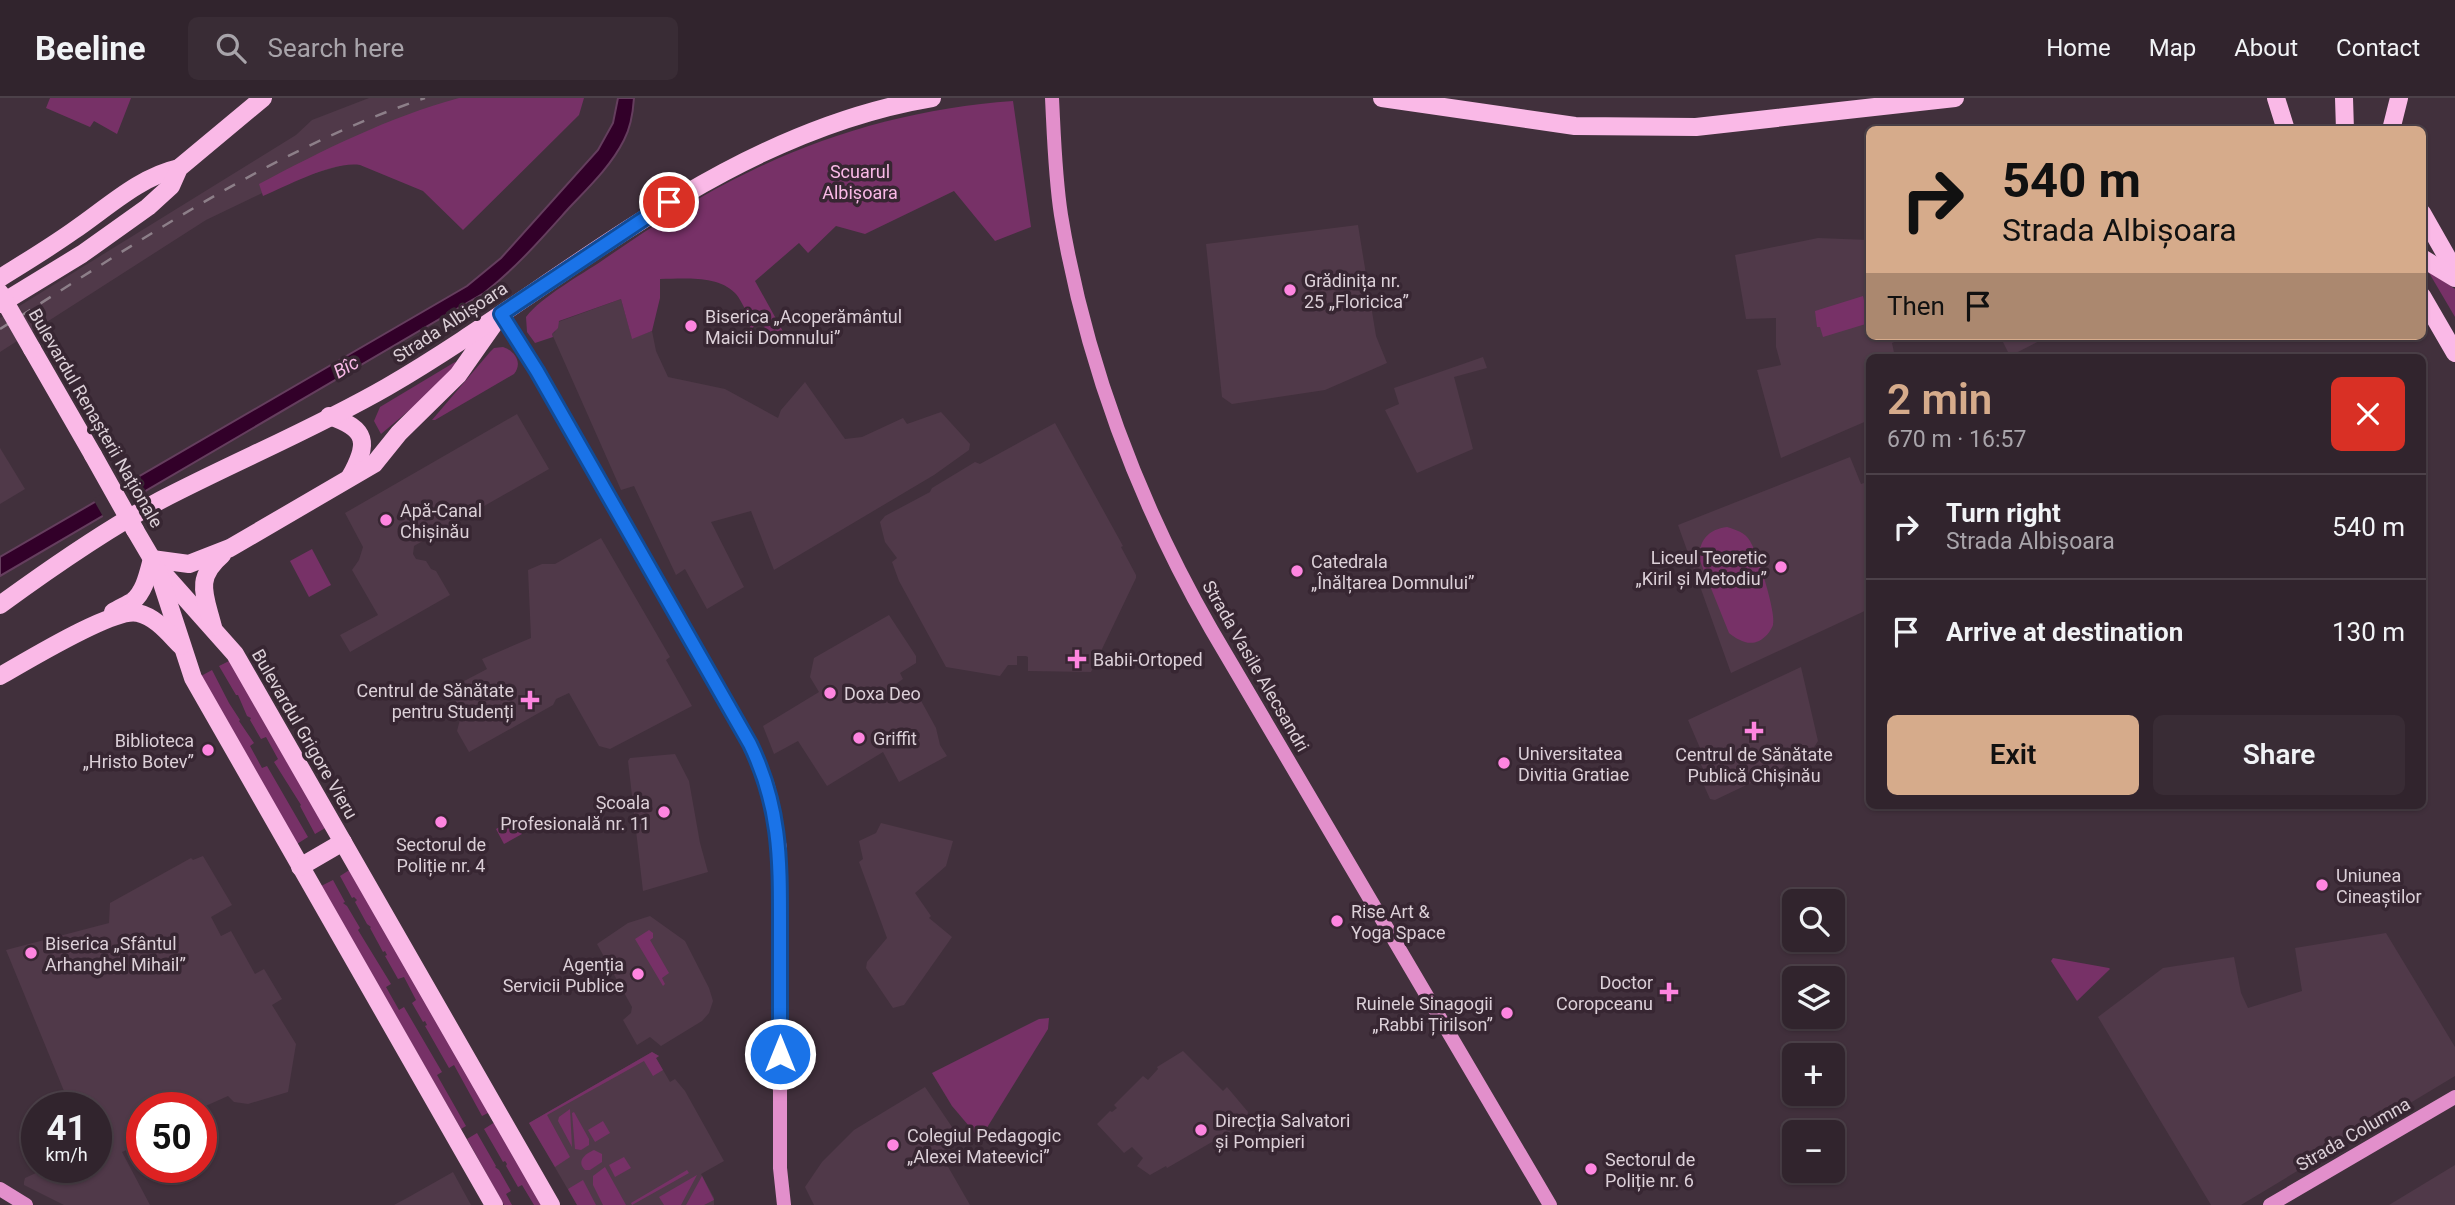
<!DOCTYPE html>
<meta charset="utf-8">
<style>
body{margin:0;font-family:Roboto,sans-serif;background:#392c35;color:#f1f3f6;height:100vh;display:flex;flex-direction:column;font-size:26px;white-space:nowrap}
*{box-sizing:border-box;margin:0}
p{font-size:23px;color:#a8a4aa}
.icon{flex:none;width:38px;height:38px;fill:none;stroke:currentColor;stroke-width:2;stroke-linecap:round;stroke-linejoin:round}
.map{position:relative;flex:1;overflow:hidden}
.drawer{position:absolute;left:1866px;top:256px;width:560px;height:455px;display:flex;flex-direction:column;background:#31242d;border-radius:10px;box-shadow:0 2px 5px #0004,0 0 0 2px #4c4149}
.drawer>*{flex:none}
.top-card{position:absolute;left:1866px;top:28px;width:560px;height:214px;border-radius:10px;box-shadow:0 2px 5px #0004,0 0 0 2px #4c4149;background:#d6ab8b;color:#111;overflow:hidden}
.controls{position:absolute;left:1782px;top:791px;display:grid;gap:14px}
.controls a{display:grid;place-items:center;width:63px;height:63px;border-radius:10px;background:#31242d;box-shadow:0 2px 5px #0004,0 0 0 2px #4c4149;font-size:35px}
.speed{position:absolute;left:21px;top:994px;display:flex;gap:14px;font-size:35px;font-weight:700;text-align:center}
.speed>*{display:grid;place-content:center;width:91px;height:91px;border-radius:50%;background:#31242d;box-shadow:0 2px 5px #0004,0 0 0 2px #4c4149;line-height:1}
.speed small{font-size:18px;font-weight:400}
.speed .limit{border:10px solid #d22;background:#fff;color:#111}
.pin{position:absolute;display:grid;place-items:center;width:60px;height:60px;color:#fff;margin:-30px;border:4px solid #fff;border-radius:50%;box-shadow:0 2px 7px #0007}
.me{position:absolute;width:77px;margin:-38px;rotate:0deg;stroke-linejoin:round;filter:drop-shadow(0 0 5px #0008)}
.turn{display:flex;align-items:center;gap:24px;height:147px;padding:0 21px;font-size:32px}
.turn .icon{width:91px;height:91px;stroke-width:2.5}
.turn b{display:block;font-size:49px;line-height:60px}
.then{display:flex;align-items:center;height:66px;padding:0 21px;background:#0003;gap:14px;font-size:26px}
.round{display:grid;place-items:center;flex:none;width:74px;height:74px;border-radius:10px;background:#392c35}
.headline{display:flex;align-items:center;justify-content:space-between;height:119px;padding:0 21px}
h1{font-size:42px;font-weight:600;line-height:52px;color:#d6ab8b}
.cta{display:flex;gap:14px;margin-top:auto;padding:14px 21px}
.cta a{flex:1;height:80px;border-radius:10px;background:#d6ab8b;color:#111;font-size:28px;font-weight:600;line-height:80px;text-align:center}
.cta a+a{background:#392c35;color:#f1f3f6}
ul{padding:0;list-style:none}
li{display:flex;align-items:center;gap:21px;height:105px;padding:0 21px;border-top:2px solid #4c4149}
li div{flex:1}
li b{display:block;font-size:26px}
li em{font-style:normal}
header{display:flex;align-items:center;gap:42px;box-sizing:border-box;height:98px;padding:0 35px;background:#31242d;border-bottom:2px solid #4c4149}
header strong{font-size:33px}
nav{display:flex;gap:38px;margin-inline-start:auto;font-size:24px}
.search{width:490px;height:63px;background:#392c35;display:flex;align-items:center;gap:18px;box-sizing:border-box;padding:0 24px;border-radius:10px;color:#a8a4aa;font-size:26px}
.map>svg:first-child{display:block}
.built{fill:#503949}
.green{fill:#773167}
.water{fill:#320029;stroke:#653e5e;stroke-width:2}
.pier{fill:#41303c}
.lines{fill:none;stroke-linecap:round;stroke-linejoin:round}
.secondary{stroke:#e28fcb;stroke-width:14}
.primary{stroke:#fab9e7;stroke-width:18}
.rail{stroke:#8d7f89;stroke-width:2.5;stroke-dasharray:12 12;stroke-linecap:butt}
.primary-bridge{stroke:#fab9e7;stroke-width:18}
.route-casing{stroke:#114b97;stroke-width:18}
.route{stroke:#1a73e8;stroke-width:12}
.poi-dot{fill:#fe85e0;stroke:#372632;stroke-width:2.5}
.labels{text-anchor:middle;dominant-baseline:central;stroke-width:7;stroke-linejoin:round;paint-order:stroke}
.park-label{font-size:18px;fill:#f9b9e6;stroke:#372632}
.poi-label{font-size:18px;fill:#dcd0d8;stroke:#372632;text-anchor:start}
.street-label{font-size:18px;fill:#dcd0d8;stroke:#372632}
.water-label{font-size:19px;font-style:italic;fill:#f8b9e6;stroke:#372632}
</style>
<header>
<strong>Beeline</strong>
<div class="search"><svg class="icon" aria-label="search" viewBox="0 0 24 24"><circle cx="10" cy="10" r="6"/><path d="M15 15l6 6"/></svg>Search here</div>
<nav><a>Home</a><a>Map</a><a>About</a><a>Contact</a></nav>
</header>
<div class="map">
<svg width="2455" height="1107" viewBox="0 0 2455 1107">
<rect width="100%" height="100%" fill="#41303c"/>
<!-- built -->
<g class="built">
<path d="M369,0H581L287,83L206,122L0,254V220L296,37L312,22Z"/>
<path d="M1358,127L1376,238L1387,265L1325,292L1232,306L1222,299L1206,146Z"/>
<path d="M1818,140L1869,142V238H1908L1892,245L1895,259H1869V273L1866,275L1869,285V322L1781,360L1757,272L1781,267L1776,249V220L1746,221L1735,157Z"/>
<path d="M621,201L632,240L652,233L656,253L668,279L725,291L778,320L781,312L805,284L845,341L862,339L903,320L907,326L941,314L970,346L969,352L934,377L774,472L751,413L711,424L744,489L707,511L685,471L676,477L634,388L621,392L552,236L555,234L558,224Z"/>
<path d="M2000,238H2049L2010,258Z"/>
<path d="M1483,259L1487,270L1454,279L1473,351L1417,375L1385,312L1399,306L1394,290Z"/>
<path d="M517,316L549,371L414,448L413,456L416,461L426,463L431,471L436,473L450,497L350,554L340,537L378,517L352,472L359,462L363,449L345,415Z"/>
<path d="M1055,325L1123,448L1121,449L1136,477V480L1091,574L1028,573V559L1026,558H1017V567H1008L1000,578L946,569L899,483L892,464L897,460L885,444L880,424L885,418L930,394L932,390L975,364L980,366Z"/>
<path d="M0,350L25,391L0,406Z"/>
<path d="M1850,359L1861,386L1867,384L1869,387V511L1731,575L1678,427Z"/>
<path d="M601,440L670,559L666,562L692,608L610,651L599,648L569,595L556,601L553,607L469,654L457,633L462,614L449,591L487,571L482,561L531,540L528,472L542,466H555Z"/>
<path d="M889,517L916,558V565L900,575L903,581L894,587L900,598L914,590L936,630L940,647L947,658L899,684L883,654L827,688L798,643L774,656L763,628L819,594L810,579L814,560Z"/>
<path d="M1801,569L1818,643L1811,654L1787,664L1782,670L1715,702L1710,701L1698,674L1703,671L1695,653L1700,650L1688,622Z"/>
<path d="M675,656L689,683L700,745L708,774L643,793L628,663L630,660Z"/>
<path d="M881,725L953,743L946,768L915,795L931,818L929,820L952,839L904,907L893,910L866,870L867,864L887,840L859,764L863,761L859,743L876,735Z"/>
<path d="M203,758L232,807L211,819L221,838L231,833L255,876L264,871L282,901L272,907L296,946L288,994L248,1006L234,1004L228,998L201,1010H142V1034L130,1040L133,1049L122,1054L150,1107H64L24,1087V1084L25,1080L49,1069H96V1010H71L6,852L109,825L110,805L191,760L193,762Z"/>
<path d="M650,818L685,843L709,890L713,903L709,915L702,923L661,948L650,939L637,947L623,922L631,915L632,909L597,846L628,825Z"/>
<path d="M2386,835L2455,949V978L2241,1107H2211L2098,919L2163,870L2234,859L2241,895L2248,910L2302,893L2295,850Z"/>
<path d="M1183,953L1223,993L1227,989L1248,1014L1247,1019L1231,1033L1167,1070L1166,1068L1150,1077L1137,1068L1143,1060L1132,1049L1124,1055L1097,1026L1110,1013L1112,1014L1117,1010L1114,1007L1143,978L1148,982L1158,971L1157,969Z"/>
<path d="M652,954L659,958L656,960L670,984L675,981L685,993L724,1063L701,1076L714,1100V1107H577L529,1025Z"/>
<path d="M925,989L954,1032L945,1039L951,1055L943,1060L970,1107H814L805,1089L822,1064L854,1032Z"/>
<path d="M2455,1067V1107H2389Z"/>
<path d="M453,1074L471,1107H394L407,1100Z"/>
</g>
<!-- green -->
<g class="green">
<path d="M50,0H131L117,36L94,23L90,29L46,10Z"/>
<path d="M459,0H584L579,17L463,132L423,93L360,67C333,63 289,87 263,98L259,86C323,52 389,19 459,0Z"/>
<path d="M1013,3L1031,129L995,143L954,93L865,136L836,128L808,155L799,145L755,183L790,246L780,249L760,224L753,229L751,237L750,227L744,217L747,214C743,208 740,200 735,195C717,177 683,181 660,181V200L652,233L632,241L621,201L559,223L558,230L552,236L553,239L535,245L527,234L526,219C541,199 581,177 603,162C651,129 700,97 753,72C833,33 924,9 1013,3Z"/>
<path d="M2428,173L2455,191V219Z"/>
<path d="M1863,198L1865,207L1869,209V225L1823,239L1820,229H1817L1815,213Z"/>
<path d="M503,249C515,253 523,265 514,276L435,322H432L490,254L494,250Z"/>
<path d="M455,264L457,265L437,289L381,336L374,323L380,309Z"/>
<path d="M1727,429C1736,432 1745,434 1750,443C1757,454 1777,516 1773,527C1771,533 1765,540 1759,543C1748,548 1738,542 1729,535L1700,463C1697,443 1709,431 1727,429Z"/>
<path d="M312,451L331,487L309,499L290,463Z"/>
<path d="M231,562L327,729L315,736L300,708L301,707L274,664L278,661L266,639L261,641L250,622L251,620L247,618L238,597H236L219,568Z"/>
<path d="M212,572L229,605L240,622L239,623L254,645L250,648L262,670L267,668L308,739L297,746L201,578Z"/>
<path d="M513,721L522,736L504,746L496,731Z"/>
<path d="M351,771L490,1014L482,1018L454,967L449,970L425,928L427,927L425,923L423,924L412,905L416,902L404,879L398,881L385,858L387,857L385,853L383,854L370,830L371,829L367,826L355,804L357,802L354,799L352,800L340,778Z"/>
<path d="M333,782L345,804L343,805L347,808L360,830L358,832L391,886L386,889L399,912L404,909L442,974L437,977L466,1028L461,1031L321,788Z"/>
<path d="M649,832L653,835V840L650,842L669,875L662,880L665,886L663,888L635,841Z"/>
<path d="M2053,860L2109,870L2110,871L2077,903L2051,863Z"/>
<path d="M1049,920L1048,931L980,1041L952,1008L932,975L1039,921Z"/>
<path d="M652,954L659,958L656,960L663,972L653,978L644,963L547,1017L570,1059L555,1069L529,1025Z"/>
<path d="M570,1011L572,1049L558,1023L559,1019Z"/>
<path d="M574,1014L589,1041V1047L581,1052L575,1051L572,1015Z"/>
<path d="M603,1023L610,1035L595,1044L588,1032Z"/>
<path d="M495,1024L542,1107H534L522,1087L518,1089L506,1068L507,1066L505,1063L503,1064L484,1031Z"/>
<path d="M477,1035L496,1068L495,1069L499,1072L511,1093L506,1096L512,1107H504L467,1041Z"/>
<path d="M594,1052L602,1056V1064L590,1072H585C576,1063 585,1056 594,1052Z"/>
<path d="M624,1059L631,1070L615,1079L609,1067Z"/>
<path d="M605,1069L626,1107H603L593,1087V1078Z"/>
<path d="M687,1072L689,1075L632,1107L631,1105Z"/>
<path d="M697,1077L681,1107H664L659,1099Z"/>
<path d="M702,1078L714,1102L704,1107H686Z"/>
<path d="M583,1082L596,1107H577L568,1091Z"/>
</g>
<!-- water -->
<path class="water" d="M618,0H634C633,15 631,29 624,42C611,68 589,89 569,110C542,140 516,170 484,195L0,478V459L467,188L501,160L598,52L613,25Z"/>
<!-- pier -->
<path class="pier" d="M131,378L143,399L105,422L93,401Z"/>
<g class="lines">
<!-- secondary -->
<g class="secondary">
<path d="M1052,0C1054,39 1055,78 1061,117C1085,262 1138,404 1211,531L1550,1107"/>
<path d="M501,216L537,273L750,646L768,688L780,750V1070L784,1107"/>
<path d="M0,1091L26,1107"/>
<path d="M2270,1107L2455,999"/>
</g>
<!-- primary -->
<g class="primary">
<path d="M1382,0L1575,28L1696,29L1955,0"/>
<path d="M2276,0L2286,32"/>
<path d="M2344,0L2345,32"/>
<path d="M2391,32L2399,0"/>
<path d="M2422,115L2455,173"/>
<path d="M2422,160L2455,180"/>
<path d="M0,180C24,165 49,150 73,133C107,110 139,79 179,70"/>
<path d="M2422,198L2455,255"/>
<path d="M0,206L82,156L148,109L171,88L179,70L263,0"/>
<path d="M32,251L93,357"/>
<path d="M329,318C368,331 369,345 350,379"/>
<path d="M135,432L155,466L235,556L551,1107"/>
<path d="M152,461L189,466L230,450L374,366L399,335L458,277L496,223"/>
<path d="M158,473L193,580L494,1107"/>
<path d="M0,507C52,469 105,432 161,402C236,363 314,331 387,289C564,186 722,35 932,0"/>
<path d="M113,514C119,510 127,507 133,503C145,493 148,475 152,461"/>
<path d="M213,529C205,497 194,481 222,457"/>
<path d="M0,578C25,564 114,509 138,515C156,519 169,536 181,548"/>
<path d="M300,769L343,744"/>
</g>
<!-- rail -->
<path class="rail" d="M0,231C137,145 271,52 425,0"/>
<!-- primary-bridge -->
<g class="primary-bridge">
<path d="M0,195L32,251"/>
<path d="M93,357L135,432"/>
</g>
</g>
<g class="lines">
<!-- route casing -->
<g class="route-casing">
<path id="route" d="M669,104L501,216L537,273L750,646C781,710 780,762 780,831C780,873 780,914 780,956"/>
</g>
<!-- route -->
<use href="#route" class="route"/>
</g>
<!-- markers -->
<g class="poi-dot">
<circle cx="1290" cy="192" r="7"/>
<circle cx="691" cy="228" r="7"/>
<circle cx="386" cy="422" r="7"/>
<circle cx="1781" cy="469" r="7"/>
<circle cx="1297" cy="473" r="7"/>
<path d="M1073.5 550.5h7v7h7v7h-7v7h-7v-7h-7v-7h7z"/>
<circle cx="830" cy="595" r="7"/>
<path d="M526.5 591.5h7v7h7v7h-7v7h-7v-7h-7v-7h7z"/>
<path d="M1750.5 622.5h7v7h7v7h-7v7h-7v-7h-7v-7h7z"/>
<circle cx="859" cy="640" r="7"/>
<circle cx="208" cy="652" r="7"/>
<circle cx="1504" cy="665" r="7"/>
<circle cx="664" cy="714" r="7"/>
<circle cx="441" cy="724" r="7"/>
<circle cx="2322" cy="787" r="7"/>
<circle cx="1337" cy="823" r="7"/>
<circle cx="31" cy="855" r="7"/>
<circle cx="638" cy="876" r="7"/>
<path d="M1665.5 883.5h7v7h7v7h-7v7h-7v-7h-7v-7h7z"/>
<circle cx="1507" cy="915" r="7"/>
<circle cx="1201" cy="1032" r="7"/>
<circle cx="893" cy="1047" r="7"/>
<circle cx="1591" cy="1071" r="7"/>
</g>
<g class="labels">
<!-- park labels -->
<g class="park-label">
<text x="860" y="73">Scuarul<tspan x="860" dy="21">Albișoara</tspan></text>
</g>
<!-- poi labels -->
<g class="poi-label">
<text x="1304" y="182">Grădinița nr.<tspan x="1304" dy="21">25 „Floricica”</tspan></text>
<text x="705" y="218">Biserica „Acoperământul<tspan x="705" dy="21">Maicii Domnului”</tspan></text>
<text x="400" y="412">Apă-Canal<tspan x="400" dy="21">Chișinău</tspan></text>
<text x="1767" y="459" text-anchor="end">Liceul Teoretic<tspan x="1767" dy="21">„Kiril și Metodiu”</tspan></text>
<text x="1311" y="463">Catedrala<tspan x="1311" dy="21">„Înălțarea Domnului”</tspan></text>
<text x="1093" y="561">Babii-Ortoped</text>
<text x="514" y="592" text-anchor="end">Centrul de Sănătate<tspan x="514" dy="21">pentru Studenți</tspan></text>
<text x="844" y="595">Doxa Deo</text>
<text x="873" y="640">Griffit</text>
<text x="194" y="642" text-anchor="end">Biblioteca<tspan x="194" dy="21">„Hristo Botev”</tspan></text>
<text x="1518" y="655">Universitatea<tspan x="1518" dy="21">Divitia Gratiae</tspan></text>
<text x="1754" y="656" text-anchor="middle">Centrul de Sănătate<tspan x="1754" dy="21">Publică Chișinău</tspan></text>
<text x="650" y="704" text-anchor="end">Școala<tspan x="650" dy="21">Profesională nr. 11</tspan></text>
<text x="441" y="746" text-anchor="middle">Sectorul de<tspan x="441" dy="21">Poliție nr. 4</tspan></text>
<text x="2336" y="777">Uniunea<tspan x="2336" dy="21">Cineaștilor</tspan></text>
<text x="1351" y="813">Rise Art &amp;<tspan x="1351" dy="21">Yoga Space</tspan></text>
<text x="45" y="845">Biserica „Sfântul<tspan x="45" dy="21">Arhanghel Mihail”</tspan></text>
<text x="624" y="866" text-anchor="end">Agenția<tspan x="624" dy="21">Servicii Publice</tspan></text>
<text x="1653" y="884" text-anchor="end">Doctor<tspan x="1653" dy="21">Coropceanu</tspan></text>
<text x="1493" y="905" text-anchor="end">Ruinele Sinagogii<tspan x="1493" dy="21">„Rabbi Țirilson”</tspan></text>
<text x="1215" y="1022">Direcția Salvatori<tspan x="1215" dy="21">și Pompieri</tspan></text>
<text x="907" y="1037">Colegiul Pedagogic<tspan x="907" dy="21">„Alexei Mateevici”</tspan></text>
<text x="1605" y="1061">Sectorul de<tspan x="1605" dy="21">Poliție nr. 6</tspan></text>
</g>
<!-- street labels -->
<g class="street-label">
<text transform="translate(450 224) rotate(-33)">Strada Albișoara</text>
<text transform="translate(96 320) rotate(60)">Bulevardul Renașterii Naționale</text>
<text transform="translate(1256 568) rotate(60)">Strada Vasile Alecsandri</text>
<text transform="translate(305 636) rotate(60)">Bulevardul Grigore Vieru</text>
<text transform="translate(2353 1036) rotate(-30)">Strada Columna</text>
</g>
<!-- water labels -->
<g class="water-label">
<text transform="translate(346 269) rotate(-30)">Bîc</text>
</g>
</g>
</svg>
<div class="controls">
<a><svg class="icon" aria-label="search" viewBox="0 0 24 24"><circle cx="10" cy="10" r="6"/><path d="M15 15l6 6"/></svg></a>
<a><svg class="icon" aria-label="layers" viewBox="0 0 24 24"><path d="M12 4l9 5-9 5-9-5zM3 14l9 5 9-5"/></svg></a>
<a>+</a>
<a>−</a>
</div>
<div class="speed"><div>41<small>km/h</small></div><div class="limit">50</div></div>
<div class="pin" style="left:669px;top:104px;background:#d93025"><svg class="icon" aria-label="arrive" viewBox="0 0 24 24"><path d="M6 21V4h12l-3 4 3 4H6"/></svg></div>
<svg class="me" style="left:780px;top:956px" viewBox="-20 -20 40 40"><circle r="17" fill="#1a73e8" stroke="#fff" stroke-width="3"/><path d="M0-11L8 9 0 5-8 9z" fill="#fff"/></svg>
<div class="top-card">
<div class="turn"><svg class="icon" aria-label="right" viewBox="0 0 24 24"><path d="M7 20v-9h11M14 6l5 5-5 5"/></svg><div><b>540 m</b>Strada Albișoara</div></div>
<div class="then">Then<svg class="icon" aria-label="arrive" viewBox="0 0 24 24"><path d="M6 21V4h12l-3 4 3 4H6"/></svg></div>
</div>
<section class="drawer">
<div class="headline"><div><h1>2 min</h1><p>670 m · 16:57</p></div><a class="round" style="background:#d93025;color:#fff"><svg class="icon" aria-label="close" viewBox="0 0 24 24"><path d="M6 6l12 12M18 6L6 18"/></svg></a></div>
<ul>
<li><svg class="icon" aria-label="right" viewBox="0 0 24 24"><path d="M7 20v-9h11M14 6l5 5-5 5"/></svg><div><b>Turn right</b><p>Strada Albișoara</p></div><em>540 m</em></li>
<li><svg class="icon" aria-label="arrive" viewBox="0 0 24 24"><path d="M6 21V4h12l-3 4 3 4H6"/></svg><div><b>Arrive at destination</b></div><em>130 m</em></li>
</ul>
<div class="cta"><a>Exit</a><a>Share</a></div>
</section>
</div>
